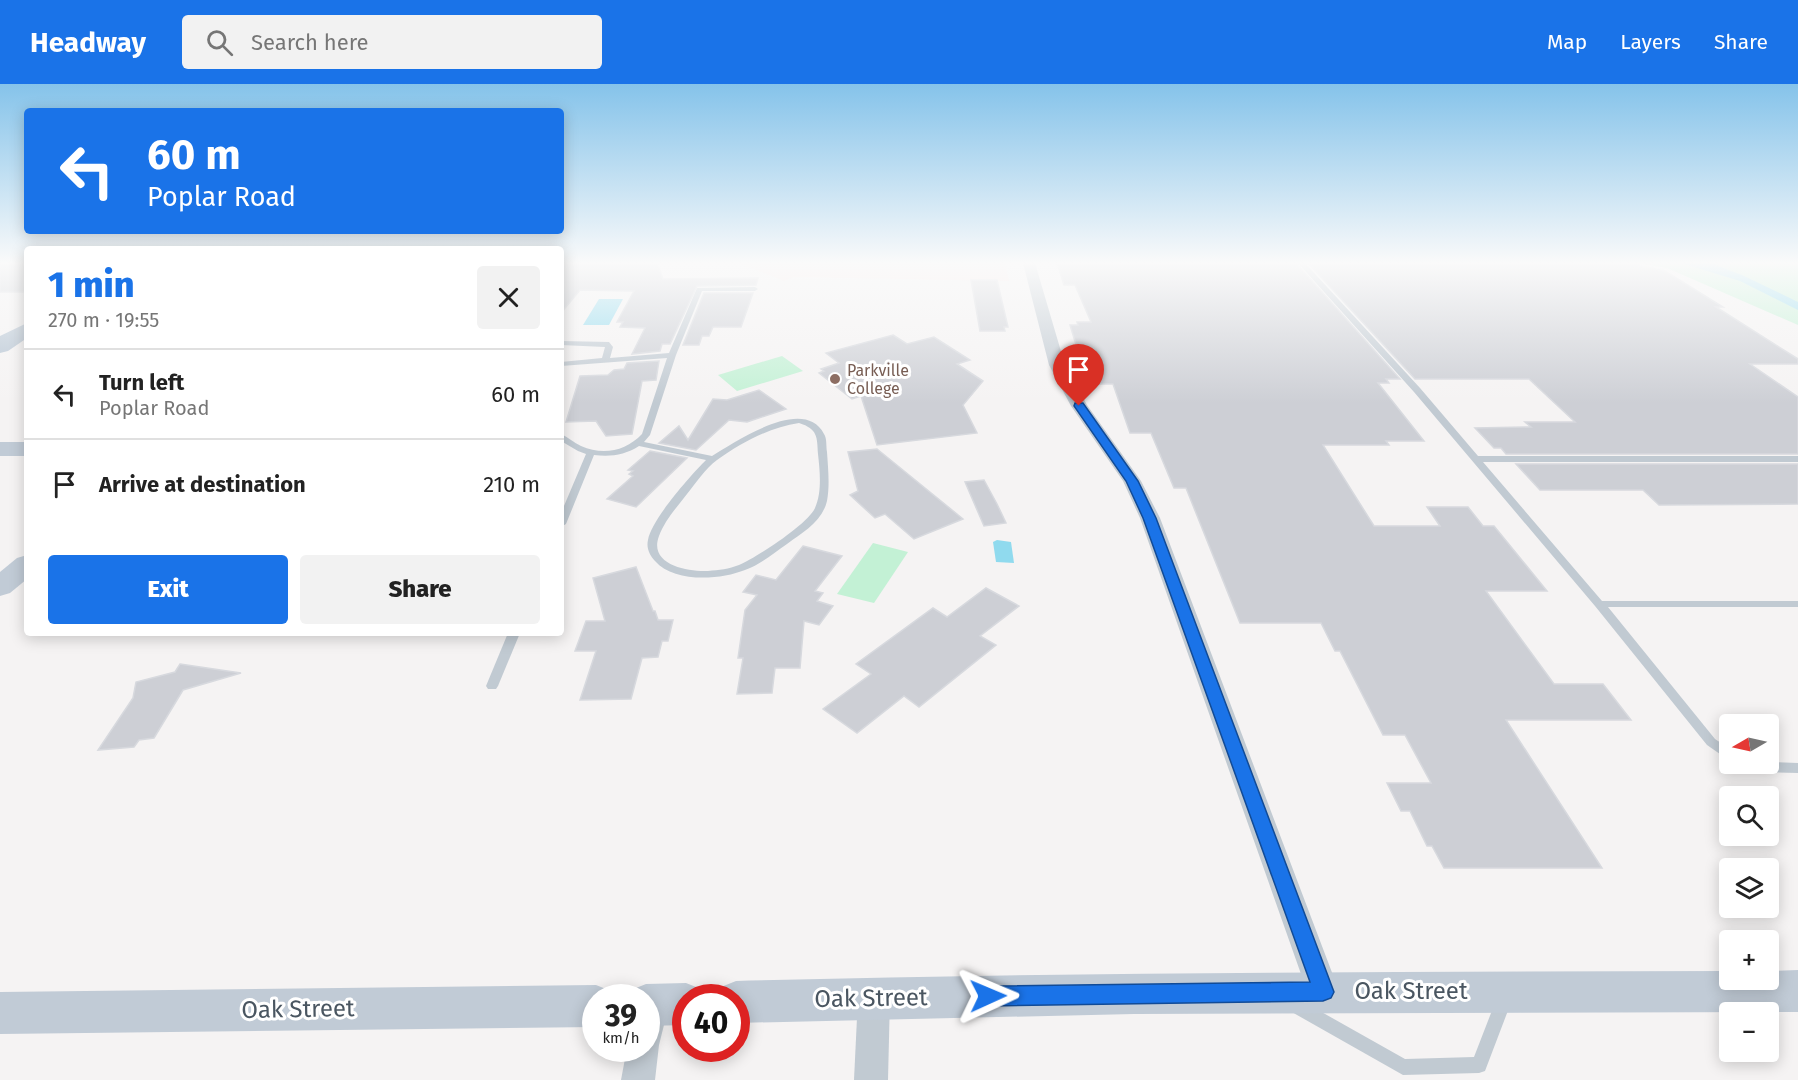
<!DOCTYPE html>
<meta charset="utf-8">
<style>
body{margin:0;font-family:"Fira Sans",sans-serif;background:#f2f2f2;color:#222;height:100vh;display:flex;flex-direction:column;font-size:22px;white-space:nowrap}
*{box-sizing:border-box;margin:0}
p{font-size:20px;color:#767676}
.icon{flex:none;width:33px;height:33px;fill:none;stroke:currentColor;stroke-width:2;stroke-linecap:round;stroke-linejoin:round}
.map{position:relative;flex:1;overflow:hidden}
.panel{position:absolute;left:24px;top:162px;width:540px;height:390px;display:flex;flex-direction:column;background:#fff;border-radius:6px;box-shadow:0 3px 15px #0003}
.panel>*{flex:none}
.banner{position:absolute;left:24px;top:24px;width:540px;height:126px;border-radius:6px;box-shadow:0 3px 15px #0003;background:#1a73e8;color:#fff;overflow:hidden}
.needle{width:39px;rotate:261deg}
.buttons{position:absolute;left:1719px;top:630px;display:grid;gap:12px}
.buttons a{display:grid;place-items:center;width:60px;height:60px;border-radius:6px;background:#fff;box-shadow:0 3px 15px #0003;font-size:30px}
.speed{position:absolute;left:582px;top:900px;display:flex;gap:12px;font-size:30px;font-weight:700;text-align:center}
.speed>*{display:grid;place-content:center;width:78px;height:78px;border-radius:50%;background:#fff;box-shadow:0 3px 15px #0003;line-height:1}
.speed small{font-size:15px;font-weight:400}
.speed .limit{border:9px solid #d22;background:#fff;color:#111}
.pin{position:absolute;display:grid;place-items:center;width:51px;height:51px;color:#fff;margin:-62px -26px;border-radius:50% 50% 50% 0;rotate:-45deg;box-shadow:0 0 6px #0007}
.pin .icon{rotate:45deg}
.me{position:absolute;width:66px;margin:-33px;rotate:89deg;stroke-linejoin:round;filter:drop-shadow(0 0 4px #0008)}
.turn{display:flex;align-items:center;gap:21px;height:126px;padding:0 24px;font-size:27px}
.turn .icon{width:78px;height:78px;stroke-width:2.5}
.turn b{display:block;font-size:42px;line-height:51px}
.round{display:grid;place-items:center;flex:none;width:63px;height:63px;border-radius:6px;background:#f2f2f2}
.head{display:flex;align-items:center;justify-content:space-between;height:102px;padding:0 24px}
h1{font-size:36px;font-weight:800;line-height:45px;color:#1a73e8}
.action{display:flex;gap:12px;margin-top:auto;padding:12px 24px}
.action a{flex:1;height:69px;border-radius:6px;background:#1a73e8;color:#fff;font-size:24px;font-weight:800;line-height:69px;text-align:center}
.action a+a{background:#f2f2f2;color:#222}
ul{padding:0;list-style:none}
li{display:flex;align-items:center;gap:18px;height:90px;padding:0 24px;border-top:2px solid #e0e0e0}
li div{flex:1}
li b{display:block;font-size:22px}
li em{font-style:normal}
header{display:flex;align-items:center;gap:36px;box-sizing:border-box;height:84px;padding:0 30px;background:#1a73e8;color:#fff}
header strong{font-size:28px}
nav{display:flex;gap:33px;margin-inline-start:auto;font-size:21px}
.search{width:420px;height:54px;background:#f2f2f2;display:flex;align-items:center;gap:15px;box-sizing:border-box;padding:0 21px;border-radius:6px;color:#767676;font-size:22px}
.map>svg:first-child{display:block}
.medical{fill:#fce8e6}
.green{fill:#c3f1d5}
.water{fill:#90daee}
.building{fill:#cdcfd5;stroke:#d7d9de;stroke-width:1.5}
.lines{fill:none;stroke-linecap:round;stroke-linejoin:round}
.lane{fill:#c1cad2;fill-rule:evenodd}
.street{fill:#c1cad2;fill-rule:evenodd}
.secondary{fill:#c1cbd6;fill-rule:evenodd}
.primary{fill:#b3c2d1;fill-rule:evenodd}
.route{fill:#1a73e8;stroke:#114b97;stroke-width:1.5}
.education-dot{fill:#8d6e63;stroke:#fff;stroke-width:2}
.labels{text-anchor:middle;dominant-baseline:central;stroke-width:6;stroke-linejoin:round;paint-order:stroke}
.far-education-label{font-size:16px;fill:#785e54;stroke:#fff;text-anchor:start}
.near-street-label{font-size:24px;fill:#4a5661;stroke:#fff}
</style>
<header>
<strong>Headway</strong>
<div class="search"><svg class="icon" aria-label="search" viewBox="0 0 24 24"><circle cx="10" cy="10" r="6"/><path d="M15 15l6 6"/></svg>Search here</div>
<nav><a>Map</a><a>Layers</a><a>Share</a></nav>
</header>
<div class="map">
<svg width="1798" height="996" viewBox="0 0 1798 996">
<rect width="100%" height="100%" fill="#f5f3f3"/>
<!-- medical -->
<path class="medical" d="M682,179H1005L1009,197L794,193L784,197L741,180Z"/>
<!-- green -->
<g class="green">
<path d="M1640,179H1798V241L1667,184Z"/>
<path d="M782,272L803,287L737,307L718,291Z"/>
<path d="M873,459L908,468L874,519L837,510Z"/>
</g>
<!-- water -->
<g class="water">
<path d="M1681,179H1711L1744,192L1798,218V226L1740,197Z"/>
<path d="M599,215H623L609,241H583Z"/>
<path d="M997,456L1011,458L1014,479L996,478L993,458Z"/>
</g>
<!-- building -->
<g class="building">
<rect x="0" y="179" width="27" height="29"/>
<path d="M561,179H657L663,195L758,194L756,201L697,202L670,260H662L660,267L632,270L645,244L620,243L623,238H617L634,207L580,206L561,229Z"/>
<path d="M1057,179H1296L1400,295H1386L1389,299H1378L1424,357H1386L1389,361H1323L1374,442H1440L1427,423H1468L1483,442H1494L1547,507H1486L1554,600H1603L1631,636H1506L1602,784H1444L1432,762H1427L1410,727H1401L1387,699H1431L1405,651H1383L1340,567H1335L1321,539H1240L1186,404H1174L1151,349H1130L1113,300H1088L1070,241H1078L1077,238H1091L1075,201H1064Z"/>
<path d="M1308,179H1626L1665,187L1723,223H1716L1798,275V280H1750L1798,313V370H1506L1501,364H1494L1475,344L1531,343L1525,338H1575L1529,295H1415Z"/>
<path d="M971,196H997L1008,243H1004L1005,247H980Z"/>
<path d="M704,209H753L741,243H713L709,252H702L699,261H683Z"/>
<path d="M893,251L907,260L934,253L970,276L957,280L983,297L963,321L977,349L877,361L861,312L852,315L819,289L824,287L821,285L839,279L826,269Z"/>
<path d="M659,277L656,296L642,297L632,350L606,352L596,337L566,338L580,292L608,291L614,286L624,285L627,279Z"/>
<path d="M759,306L786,325L747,338L729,336L696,366L659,359L679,342L688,356L713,315L727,316Z"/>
<path d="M877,365L963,435L914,455L885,430L875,434L850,411L858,407L848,368Z"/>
<path d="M650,367L687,374L636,423L607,415L633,392L629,390L633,387L628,386Z"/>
<path d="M1516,380H1798V420L1659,421L1643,406H1540Z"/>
<path d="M984,396L997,420L1006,439L984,442L965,398Z"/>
<path d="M803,462L842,472L815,507L823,509L817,517L833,522L819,541L804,537L800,584H775L772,609L737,610L743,574H738L745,526L757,511L743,508L756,491L776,496Z"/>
<path d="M636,483L653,527H655L658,536H673L668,557H662L658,573L642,574L631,615L580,616L596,567H575L586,537H605L593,494Z"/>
<path d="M986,504L1019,522L980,552L996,561L919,623L904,612L857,649L823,625L871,590L856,580L933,524L947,533Z"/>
<path d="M180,580L241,589L183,606L154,654L139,656L134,663L98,666L133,614L136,598L175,588Z"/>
</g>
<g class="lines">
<!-- lane -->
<g class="lane">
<path d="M1298,179H1305L1420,304L1478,372H1798V378H1483L1602,517H1798V523H1608L1715,655L1730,665V677L1707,661L1595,522L1414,308Z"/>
<path d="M697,204L755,203L758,205L755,207H702L676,271L650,351L644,358L712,372C735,358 804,311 824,350C827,354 826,362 827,368C828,384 830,401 827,417C822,438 803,448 787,460C774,469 761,480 745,486C720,496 674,499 655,477C650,472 646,464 648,456C651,436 691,391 706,376L639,362C625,371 611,373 594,371L566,440L561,443V429L586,370L578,367L561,357V350C568,353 574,359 581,362C603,372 626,367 642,350L667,274L561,282V278L602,274L605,263L561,261V257L609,258L613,263L610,274L669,269ZM799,339C818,345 817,353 818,370C820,388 822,408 815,424C808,440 756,474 739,481C729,485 719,486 708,487C688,488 648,481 659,452C665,436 677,423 687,410C696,399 705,385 717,376C741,359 770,343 799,339Z"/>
<path d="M508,549H520L498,602L496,605H488L486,602Z"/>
<path d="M1768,678L1798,679V689L1759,688L1741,684L1740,680Z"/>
<path d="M1504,908L1510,911L1512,916L1485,987L1479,989L1403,991L1290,927L1288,922L1290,917L1296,914L1302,917L1405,975L1474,973L1498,911Z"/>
</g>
<!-- street -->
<g class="street">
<path d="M1023,179H1035L1065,281L1087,321L1141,397L1160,434L1339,907L1334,918L1323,922L1312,918L1307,907L1140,434L1123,397L1071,322L1049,281Z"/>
<path d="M874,898L885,902L890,913L888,996H854L858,913L863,902Z"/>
<path d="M653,906L664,910L669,921L659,961L655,996H621L627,964H646V914H640L642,910Z"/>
</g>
<!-- secondary -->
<g class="secondary">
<rect x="0" y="358" width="27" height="14"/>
<path d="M27,471V495L10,509L0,512V488L17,474Z"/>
<path d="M1798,886V928L1134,930L736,939V914H716L721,903L736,897C1067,888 1398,888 1730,887V896H1768V887Z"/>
<path d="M686,899L701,905L705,914H686V941L646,942V914H627L631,906L646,900Z"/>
<path d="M596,901L611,907L614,914H596V943L0,950V908Z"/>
</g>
<!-- primary -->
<path class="primary" d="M27,239V254L8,267L0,269V252Z"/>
</g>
<!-- sky -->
<linearGradient id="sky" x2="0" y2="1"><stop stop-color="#85c3ea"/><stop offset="0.56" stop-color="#fafafa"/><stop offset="1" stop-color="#fafafa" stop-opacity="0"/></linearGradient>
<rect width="1798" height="319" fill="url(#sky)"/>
<!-- route -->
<path class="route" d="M1075,319H1083L1138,397L1156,434L1334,908L1331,914L1323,917L988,922L981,919L978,912L981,905L988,902L1310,898L1143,434L1126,397L1074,322Z"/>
<!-- markers -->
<circle class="education-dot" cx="835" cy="295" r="6"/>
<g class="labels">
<!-- far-education labels -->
<g class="far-education-label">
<text x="847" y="286">Parkville<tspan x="847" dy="18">College</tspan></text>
</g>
<!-- near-street labels -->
<g class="near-street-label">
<text x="1411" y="907">Oak Street</text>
<text transform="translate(871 914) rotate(-1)">Oak Street</text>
<text transform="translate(298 925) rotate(-1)">Oak Street</text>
</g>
</g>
</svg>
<div class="buttons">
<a><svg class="needle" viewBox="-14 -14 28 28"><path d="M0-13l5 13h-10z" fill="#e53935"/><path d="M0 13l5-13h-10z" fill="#767676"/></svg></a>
<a><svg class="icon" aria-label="search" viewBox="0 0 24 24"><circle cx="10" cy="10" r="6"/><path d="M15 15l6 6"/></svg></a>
<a><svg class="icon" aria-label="layers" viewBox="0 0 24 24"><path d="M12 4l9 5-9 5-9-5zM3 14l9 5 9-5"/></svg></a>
<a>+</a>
<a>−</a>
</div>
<div class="speed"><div>39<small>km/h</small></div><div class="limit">40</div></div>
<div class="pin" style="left:1079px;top:322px;background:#d93025"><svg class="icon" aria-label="arrive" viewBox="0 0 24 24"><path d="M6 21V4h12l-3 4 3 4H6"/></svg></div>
<svg class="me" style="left:988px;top:912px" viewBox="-20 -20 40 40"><path d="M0-17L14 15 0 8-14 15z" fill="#1a73e8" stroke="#fff" stroke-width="4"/></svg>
<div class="banner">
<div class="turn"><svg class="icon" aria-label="left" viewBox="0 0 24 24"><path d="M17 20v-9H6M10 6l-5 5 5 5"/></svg><div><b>60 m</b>Poplar Road</div></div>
</div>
<section class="panel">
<div class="head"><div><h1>1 min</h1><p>270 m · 19:55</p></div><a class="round"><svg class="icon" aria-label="close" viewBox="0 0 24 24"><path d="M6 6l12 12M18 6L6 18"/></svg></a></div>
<ul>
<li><svg class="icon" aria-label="left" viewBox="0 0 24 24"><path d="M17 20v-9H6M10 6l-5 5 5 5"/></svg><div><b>Turn left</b><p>Poplar Road</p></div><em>60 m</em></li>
<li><svg class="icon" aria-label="arrive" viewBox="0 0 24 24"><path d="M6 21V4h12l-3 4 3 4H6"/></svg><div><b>Arrive at destination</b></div><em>210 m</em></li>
</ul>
<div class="action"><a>Exit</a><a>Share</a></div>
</section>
</div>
